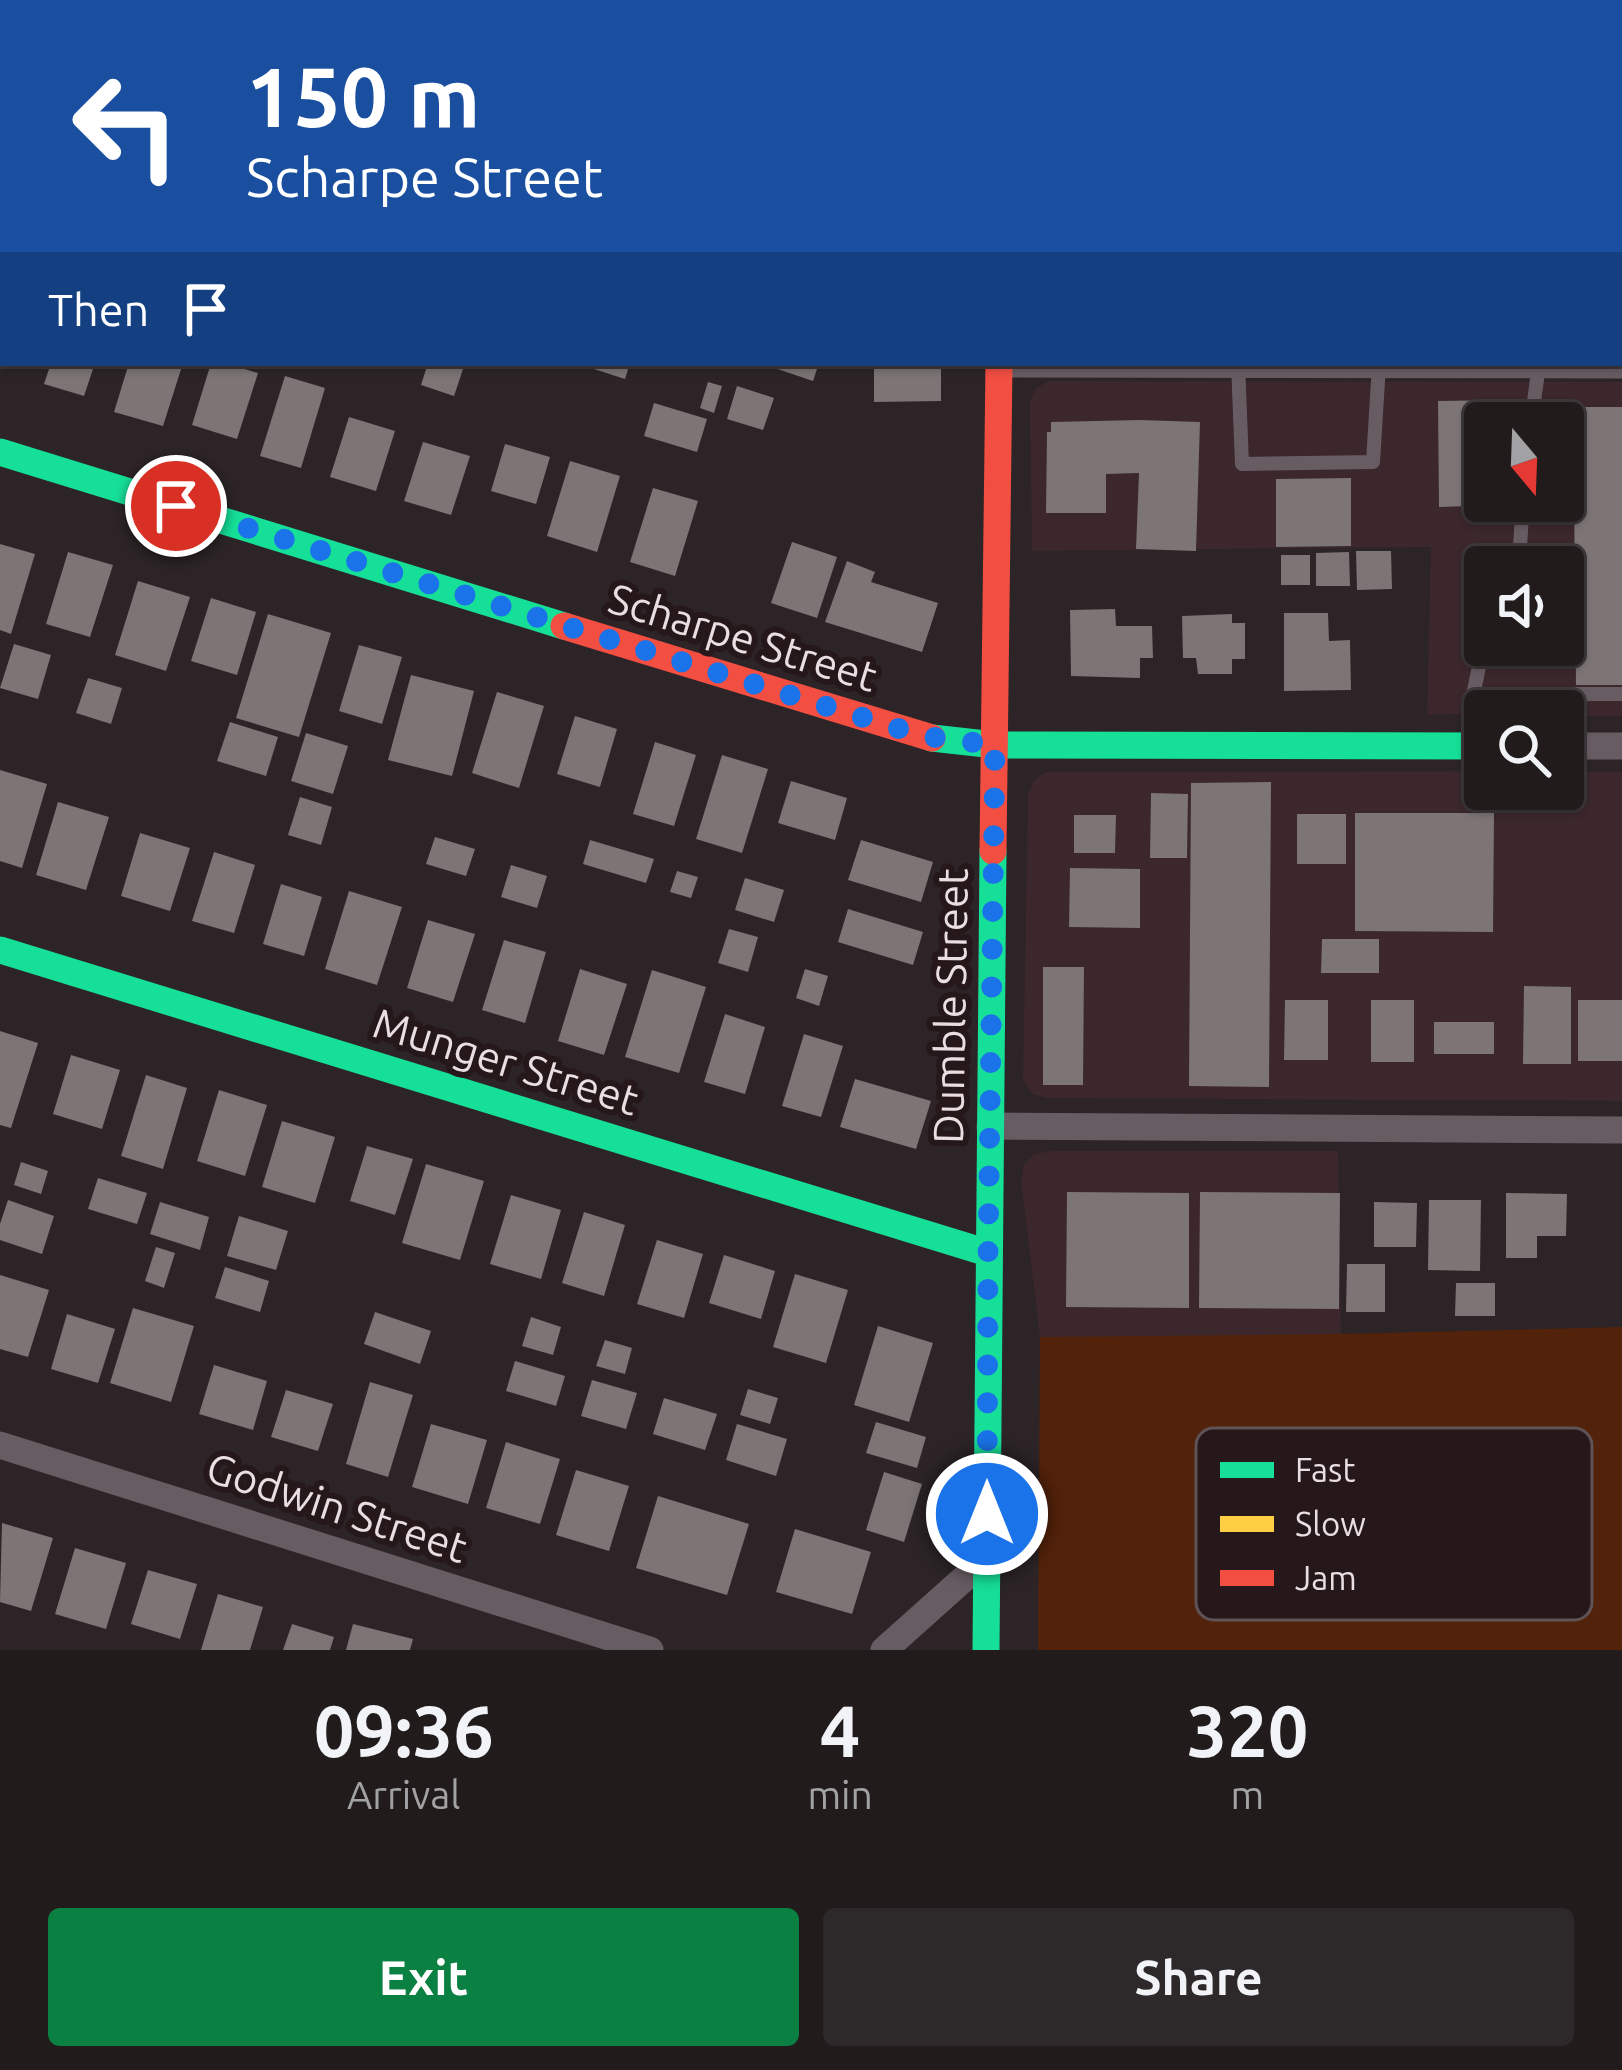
<!DOCTYPE html>
<style>
body{margin:0;font-family:Ubuntu,sans-serif;background:#2d2829;color:#f1f3f6;height:100vh;display:flex;flex-direction:column;font-size:45px;white-space:nowrap}
*{box-sizing:border-box;margin:0}
p{font-size:39px;color:#a2a1a3}
.icon{flex:none;width:66px;height:66px;fill:none;stroke:currentColor;stroke-width:2;stroke-linecap:round;stroke-linejoin:round}
.map{position:relative;height:1650px;overflow:hidden}
.drawer{display:flex;flex-direction:column;background:#211b1c;flex:1}
.drawer>*{flex:none}
.banner{position:absolute;left:0px;top:0px;width:1623px;height:366px;box-shadow:0 3px 9px #0004,0 0 0 3px #3e393b;background:#1a4fa0;color:#fff;overflow:hidden}
.needle{width:78px;rotate:161deg}
.fabs{position:absolute;left:1464px;top:402px;display:grid;gap:24px}
.fabs a{display:grid;place-items:center;width:120px;height:120px;border-radius:12px;background:#211b1c;box-shadow:0 3px 9px #0004,0 0 0 3px #3e393b;font-size:60px}
.pin{position:absolute;display:grid;place-items:center;width:102px;height:102px;color:#fff;margin:-51px;border:6px solid #fff;border-radius:50%;box-shadow:0 3px 12px #0007}
.me{position:absolute;width:132px;margin:-66px;rotate:0deg;stroke-linejoin:round;filter:drop-shadow(0 0 9px #0008)}
.turn{display:flex;align-items:center;gap:42px;height:252px;padding:0 48px;font-size:54px}
.turn .icon{width:156px;height:156px;stroke-width:2.5}
.turn b{display:block;font-size:84px;line-height:102px}
.then{display:flex;align-items:center;height:114px;padding:0 48px;background:#0003;gap:24px;font-size:45px}
.eta{display:flex;justify-content:space-evenly;align-items:center;height:204px;text-align:center}
.eta b{font-size:72px;font-weight:600;line-height:84px}
.button{display:flex;gap:24px;margin-top:auto;padding:24px 48px}
.button a{flex:1;height:138px;border-radius:12px;background:#0b8043;color:#fff;font-size:48px;font-weight:600;line-height:138px;text-align:center}
.button a+a{background:#2d2829;color:#f1f3f6}
.map>svg:first-child{display:block}
.built{fill:#3b272c;fill-rule:evenodd}
.green{fill:#53220a}
.building{fill:#7c7475}
.lines{fill:none;stroke-linecap:round;stroke-linejoin:round}
.lane{stroke:#685c63;stroke-width:14}
.street{stroke:#685c63;stroke-width:27}
.fast{stroke:#16e098;stroke-width:27}
.slow{stroke:#ffcf43;stroke-width:27}
.jam{stroke:#f24e42;stroke-width:27}
.route{stroke:#1a73e8;stroke-width:21;stroke-dasharray:0 37.8}
.labels{text-anchor:middle;dominant-baseline:central;stroke-width:12;stroke-linejoin:round;paint-order:stroke}
.street-label{font-size:42px;fill:#e9dee1;stroke:#26171b}
.key{fill:#26171b;stroke:#605356;stroke-width:3}
.key-label{font-size:33px;fill:#e9dee1}
</style>
<div class="map">
<svg width="1622" height="1650" viewBox="0 0 1622 1650">
<rect width="100%" height="100%" fill="#2c2426"/>
<!-- built -->
<g class="built">
<path d="M1049,381L1622,382V716H1563V711L1427,715L1431,547L1032,551L1030,401L1036,388ZM1485,423H1563V501H1485ZM1485,567H1563V645H1485Z"/>
<path d="M1485,771V789H1563V772H1622V1101L1048,1098L1032,1094L1023,1079L1028,794L1034,780L1045,772Z"/>
<path d="M1051,1151H1338L1341,1334L1040,1337L1021,1181L1024,1164L1035,1154Z"/>
</g>
<!-- green -->
<path class="green" d="M1622,1327V1650H1038L1040,1337L1341,1334Z"/>
<!-- building -->
<g class="building">
<path d="M51,363H95L84,396L44,384Z"/>
<path d="M129,363H183L163,426L114,412Z"/>
<path d="M211,363H225L258,373L237,439L192,425Z"/>
<path d="M428,363H465L454,396L421,385Z"/>
<path d="M596,363H630L625,379L594,369Z"/>
<path d="M760,363H819L813,381Z"/>
<path d="M874,363H941V401L874,402Z"/>
<path d="M285,376L325,388L301,468L260,456Z"/>
<path d="M708,382L722,386L714,413L700,408Z"/>
<path d="M737,386L774,398L763,430L727,419Z"/>
<path d="M1502,400V423H1485V501H1503V505L1439,507L1438,401Z"/>
<path d="M654,403L707,419L697,452L644,436Z"/>
<path d="M1573,407H1622V685H1576Z"/>
<path d="M349,417L395,431L376,491L330,477Z"/>
<path d="M1140,420L1200,422L1196,551L1136,549L1139,473L1106,474V513H1046L1047,432H1051V422Z"/>
<path d="M423,442L470,456L451,515L404,501Z"/>
<path d="M505,444L550,457L536,504L491,491Z"/>
<path d="M570,461L620,476L597,552L547,536Z"/>
<path d="M1351,478V546L1276,547V479Z"/>
<path d="M653,488L698,501L675,576L630,562Z"/>
<path d="M792,542L837,557L817,618L771,603Z"/>
<path d="M0,544L35,554L11,634L0,630Z"/>
<path d="M1356,551H1391L1392,589L1357,590Z"/>
<path d="M68,552L113,565L90,637L46,624Z"/>
<path d="M1349,552L1350,586H1316V553Z"/>
<rect x="1281" y="555" width="29" height="30"/>
<path d="M847,561L875,572L871,582L938,603L922,652L825,622Z"/>
<path d="M138,581L190,597L166,671L115,655Z"/>
<path d="M211,598L256,612L237,675L191,661Z"/>
<path d="M1115,609L1116,626H1152L1153,658H1140V678L1071,676L1070,610Z"/>
<path d="M1284,613H1328L1329,641L1350,640L1351,690L1284,691Z"/>
<path d="M268,614L331,633L299,737L236,718Z"/>
<path d="M1232,614V623H1245V659H1232V674H1198L1196,658H1183L1182,616Z"/>
<path d="M14,644L51,655L38,699L0,688Z"/>
<path d="M359,645L402,657L382,724L339,711Z"/>
<path d="M411,675L474,691L452,776L388,760Z"/>
<path d="M88,678L122,688L111,724L76,713Z"/>
<path d="M497,692L544,706L519,788L472,773Z"/>
<path d="M575,716L617,729L600,787L557,774Z"/>
<path d="M230,722L278,737L266,776L217,761Z"/>
<path d="M306,733L348,746L333,794L291,781Z"/>
<path d="M655,742L696,755L674,826L633,814Z"/>
<path d="M722,755L768,769L742,853L696,839Z"/>
<path d="M0,770L47,784L22,868L0,861Z"/>
<path d="M791,781L847,798L835,840L778,823Z"/>
<path d="M1271,782L1269,1087L1189,1086L1191,783Z"/>
<path d="M1151,793L1188,794L1187,858H1150Z"/>
<path d="M300,797L332,807L321,845L288,835Z"/>
<path d="M58,802L109,817L86,890L36,875Z"/>
<path d="M1355,813H1494L1493,932L1355,931Z"/>
<rect x="1297" y="814" width="49" height="50"/>
<path d="M1074,815H1116L1115,853H1074Z"/>
<path d="M140,833L190,848L170,911L121,896Z"/>
<path d="M435,837L475,849L466,876L426,864Z"/>
<path d="M590,840L654,859L646,883L583,864Z"/>
<path d="M861,840L933,862L921,902L848,880Z"/>
<path d="M214,852L255,865L234,933L192,921Z"/>
<path d="M511,865L547,876L537,908L501,897Z"/>
<path d="M1070,868L1140,869V928L1069,927Z"/>
<path d="M677,871L698,877L691,898L670,892Z"/>
<path d="M745,878L784,890L774,922L735,910Z"/>
<path d="M281,884L322,897L304,956L263,944Z"/>
<path d="M349,891L402,907L377,985L325,969Z"/>
<path d="M848,909L923,932L913,965L838,942Z"/>
<path d="M428,920L475,934L453,1002L407,988Z"/>
<path d="M729,929L758,937L748,972L718,963Z"/>
<path d="M1322,939H1379V973H1321Z"/>
<path d="M504,940L546,952L525,1023L482,1010Z"/>
<path d="M1043,967H1084L1083,1085H1043Z"/>
<path d="M580,969L627,984L604,1055L558,1041Z"/>
<path d="M805,969L828,976L819,1006L796,998Z"/>
<path d="M652,970L706,987L679,1073L625,1057Z"/>
<path d="M1524,986L1571,987V1064H1523Z"/>
<path d="M1285,1000H1328V1060H1284Z"/>
<rect x="1371" y="1000" width="43" height="62"/>
<rect x="1578" y="1000" width="44" height="61"/>
<path d="M725,1014L765,1027L745,1094L704,1082Z"/>
<rect x="1434" y="1022" width="60" height="32"/>
<path d="M0,1031L38,1043L11,1128L0,1125Z"/>
<path d="M804,1034L843,1046L821,1117L782,1106Z"/>
<path d="M71,1055L120,1070L102,1129L53,1114Z"/>
<path d="M146,1075L187,1088L163,1169L121,1156Z"/>
<path d="M855,1079L931,1101L916,1149L840,1127Z"/>
<path d="M219,1090L267,1105L245,1176L197,1161Z"/>
<path d="M282,1121L335,1137L315,1203L262,1187Z"/>
<path d="M367,1146L413,1159L395,1215L350,1201Z"/>
<path d="M21,1162L48,1171L41,1194L14,1185Z"/>
<path d="M426,1164L484,1181L460,1260L402,1243Z"/>
<path d="M98,1178L147,1193L137,1224L88,1209Z"/>
<path d="M1067,1192L1189,1193V1308L1066,1307Z"/>
<path d="M1200,1192L1340,1193L1339,1309L1199,1308Z"/>
<path d="M1506,1193L1567,1194L1566,1236H1537V1258H1506Z"/>
<path d="M511,1195L561,1210L541,1279L490,1264Z"/>
<path d="M8,1200L54,1216L42,1254L0,1240V1224Z"/>
<path d="M1429,1200H1481L1480,1271L1428,1270Z"/>
<path d="M160,1202L209,1217L200,1250L150,1234Z"/>
<path d="M1374,1202L1417,1203L1416,1247H1374Z"/>
<path d="M584,1212L625,1225L604,1296L562,1283Z"/>
<path d="M239,1216L288,1231L276,1270L227,1256Z"/>
<path d="M657,1240L703,1254L684,1318L637,1304Z"/>
<path d="M156,1247L175,1253L164,1288L145,1281Z"/>
<path d="M724,1255L775,1271L761,1319L709,1303Z"/>
<path d="M1347,1264H1385V1312H1346Z"/>
<path d="M225,1267L269,1281L260,1312L215,1298Z"/>
<path d="M795,1274L848,1290L826,1363L773,1347Z"/>
<path d="M0,1275L49,1290L28,1357L0,1349Z"/>
<path d="M1456,1283H1495V1316H1455Z"/>
<path d="M133,1308L194,1326L171,1402L110,1383Z"/>
<path d="M375,1312L431,1331L420,1364L364,1344Z"/>
<path d="M67,1314L115,1329L98,1383L51,1369Z"/>
<path d="M531,1317L561,1327L553,1355L522,1346Z"/>
<path d="M878,1326L933,1343L909,1422L854,1405Z"/>
<path d="M605,1340L632,1348L625,1374L596,1366Z"/>
<path d="M515,1361L565,1376L556,1406L506,1391Z"/>
<path d="M214,1365L267,1381L253,1430L199,1414Z"/>
<path d="M592,1380L637,1393L626,1429L581,1416Z"/>
<path d="M370,1382L413,1395L388,1477L346,1464Z"/>
<path d="M748,1389L778,1398L770,1424L740,1415Z"/>
<path d="M286,1390L333,1404L318,1451L271,1437Z"/>
<path d="M664,1398L717,1414L705,1450L653,1434Z"/>
<path d="M876,1422L926,1437L917,1468L866,1453Z"/>
<path d="M431,1424L487,1440L468,1504L412,1487Z"/>
<path d="M737,1424L787,1439L776,1476L726,1460Z"/>
<path d="M506,1442L560,1459L540,1524L486,1508Z"/>
<path d="M576,1470L629,1486L609,1551L556,1535Z"/>
<path d="M884,1472L922,1484L904,1542L866,1530Z"/>
<path d="M658,1496L749,1524L727,1595L636,1568Z"/>
<path d="M2,1523L53,1538L31,1611L0,1602Z"/>
<path d="M795,1529L871,1552L852,1614L776,1592Z"/>
<path d="M75,1548L126,1563L106,1629L55,1614Z"/>
<path d="M148,1570L197,1584L180,1639L131,1624Z"/>
<path d="M218,1594L263,1607L250,1650H201Z"/>
<path d="M292,1624L334,1637L330,1650H283Z"/>
<path d="M353,1624L413,1639L410,1650H346Z"/>
</g>
<g class="lines">
<!-- lane -->
<g class="lane">
<path d="M861,0L865,3"/>
<path d="M1238,364L1242,464L1373,462L1379,364"/>
<path d="M1531,423L1539,365"/>
<path d="M1511,567L1520,546L1523,501"/>
<path d="M1473,694H1622"/>
<path d="M1469,740L1470,709L1485,639"/>
</g>
<!-- street -->
<g class="street">
<path d="M145,0L154,3"/>
<path d="M999,364L1622,365"/>
<path d="M1563,746H1622"/>
<path d="M990,1126L1622,1130"/>
<path d="M0,1445L650,1650"/>
<path d="M884,1650L987,1558"/>
</g>
<!-- fast -->
<g class="fast">
<path d="M1123,0V3"/>
<path d="M1620,30H1622"/>
<path d="M1620,171L1622,172"/>
<path d="M1620,282H1622"/>
<path d="M0,452L564,626"/>
<path d="M932,738L995,745L1485,746"/>
<path d="M0,950L988,1253"/>
<path d="M986,1650L993,851"/>
</g>
<!-- slow -->
<g class="slow">
<path d="M1002,0V3"/>
<path d="M1067,0L1077,3"/>
</g>
<!-- jam -->
<g class="jam">
<path d="M1526,0L1536,3"/>
<path d="M564,626L932,738"/>
<path d="M993,851L999,363"/>
</g>
</g>
<g class="lines">
<!-- route -->
<path class="route" d="M176,506L923,736L995,745L988,1253L987,1514"/>
</g>
<g class="labels">
<!-- street labels -->
<g class="street-label">
<text transform="translate(743 637) rotate(17)">Scharpe Street</text>
<text transform="translate(950 1006) rotate(-89)">Dumble Street</text>
<text transform="translate(506 1061) rotate(17)">Munger Street</text>
<text transform="translate(337 1507) rotate(18)">Godwin Street</text>
</g>
</g>
<!-- legend -->
<rect x="1196" y="1428" width="396" height="192" rx="18" class="key"/>
<rect x="1220" y="1462" width="54" height="16" fill="#16e098"/>
<rect x="1220" y="1516" width="54" height="16" fill="#ffcf43"/>
<rect x="1220" y="1570" width="54" height="16" fill="#f24e42"/>
<g class="key-label">
<text x="1295" y="1482">Fast</text>
<text x="1295" y="1536">Slow</text>
<text x="1295" y="1590">Jam</text>
</g>
</svg>
<div class="fabs">
<a><svg class="needle" viewBox="-14 -14 28 28"><path d="M0-13l5 13h-10z" fill="#e53935"/><path d="M0 13l5-13h-10z" fill="#a2a1a3"/></svg></a>
<a><svg class="icon" aria-label="sound" viewBox="0 0 24 24"><path d="M4 9h4l5-4v14l-5-4H4zM17 9q2 3 0 6"/></svg></a>
<a><svg class="icon" aria-label="search" viewBox="0 0 24 24"><circle cx="10" cy="10" r="6"/><path d="M15 15l6 6"/></svg></a>
</div>
<div class="pin" style="left:176px;top:506px;background:#d93025"><svg class="icon" aria-label="arrive" viewBox="0 0 24 24"><path d="M6 21V4h12l-3 4 3 4H6"/></svg></div>
<svg class="me" style="left:987px;top:1514px" viewBox="-20 -20 40 40"><circle r="17" fill="#1a73e8" stroke="#fff" stroke-width="3"/><path d="M0-11L8 9 0 5-8 9z" fill="#fff"/></svg>
<div class="banner">
<div class="turn"><svg class="icon" aria-label="left" viewBox="0 0 24 24"><path d="M17 20v-9H6M10 6l-5 5 5 5"/></svg><div><b>150 m</b>Scharpe Street</div></div>
<div class="then">Then<svg class="icon" aria-label="arrive" viewBox="0 0 24 24"><path d="M6 21V4h12l-3 4 3 4H6"/></svg></div>
</div>
</div>
<section class="drawer">
<div class="eta">
<div><b>09:36</b><p>Arrival</p></div>
<div><b>4</b><p>min</p></div>
<div><b>320</b><p>m</p></div>
</div>
<div class="button"><a>Exit</a><a>Share</a></div>
</section>
